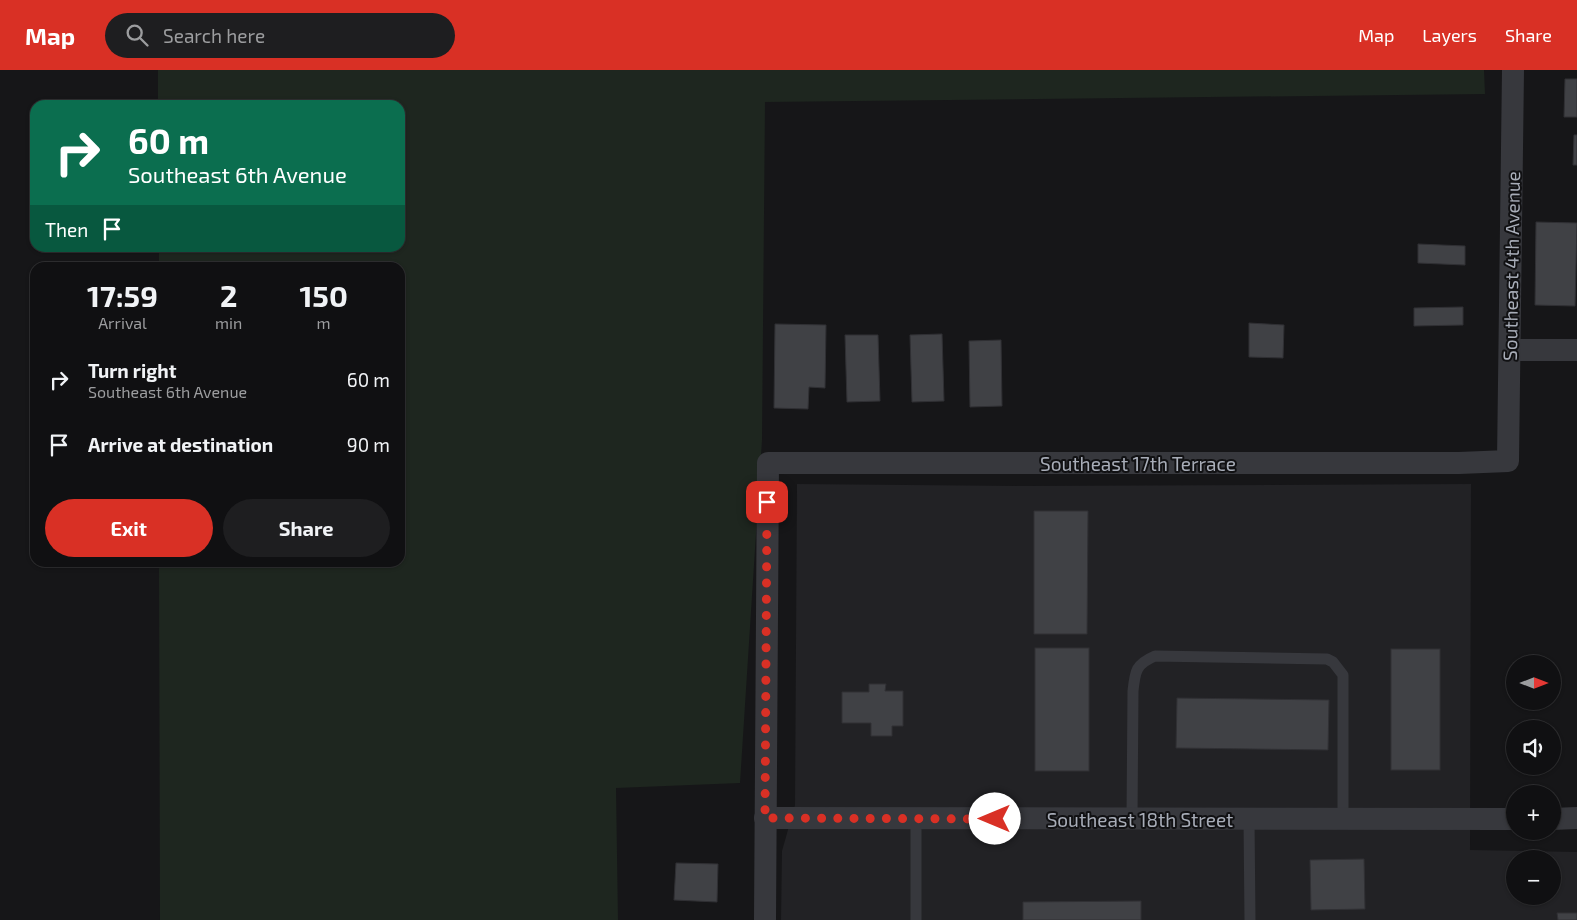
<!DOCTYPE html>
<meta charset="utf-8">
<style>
body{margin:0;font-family:"Exo 2",sans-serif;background:#1e1e20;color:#f1f3f6;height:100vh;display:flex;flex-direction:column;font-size:19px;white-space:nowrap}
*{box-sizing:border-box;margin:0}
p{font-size:16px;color:#9c9d9f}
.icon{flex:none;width:28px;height:28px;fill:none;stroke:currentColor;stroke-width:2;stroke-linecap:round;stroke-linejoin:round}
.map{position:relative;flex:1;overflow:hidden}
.drawer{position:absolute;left:30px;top:192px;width:375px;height:305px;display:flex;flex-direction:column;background:#101012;border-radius:15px;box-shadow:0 1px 4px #0004,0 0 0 1px #303032}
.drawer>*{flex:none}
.guide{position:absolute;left:30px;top:30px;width:375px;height:152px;border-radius:15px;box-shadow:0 1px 4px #0004,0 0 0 1px #303032;background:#0b6e4f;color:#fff;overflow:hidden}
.needle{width:32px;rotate:90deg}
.buttons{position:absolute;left:1506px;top:585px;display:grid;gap:10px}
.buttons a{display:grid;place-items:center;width:55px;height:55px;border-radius:50%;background:#101012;box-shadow:0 1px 4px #0004,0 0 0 1px #303032;font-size:25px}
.pin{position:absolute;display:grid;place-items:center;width:42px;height:42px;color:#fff;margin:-21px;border-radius:10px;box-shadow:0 2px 8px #0006}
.me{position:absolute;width:55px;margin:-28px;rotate:270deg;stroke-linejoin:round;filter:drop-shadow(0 0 4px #0008)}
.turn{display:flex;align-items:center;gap:18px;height:105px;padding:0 15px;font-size:22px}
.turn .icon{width:65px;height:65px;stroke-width:2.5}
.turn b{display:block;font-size:35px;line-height:42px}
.then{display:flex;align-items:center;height:48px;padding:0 15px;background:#0003;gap:10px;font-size:19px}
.eta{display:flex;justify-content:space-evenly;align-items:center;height:85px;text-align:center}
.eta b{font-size:30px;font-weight:700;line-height:35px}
.button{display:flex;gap:10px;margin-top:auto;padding:10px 15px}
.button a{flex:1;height:58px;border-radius:30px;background:#d93025;color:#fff;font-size:20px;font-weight:700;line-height:58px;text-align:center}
.button a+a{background:#1e1e20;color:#f1f3f6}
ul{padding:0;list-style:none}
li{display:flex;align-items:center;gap:15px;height:65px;padding:0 15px}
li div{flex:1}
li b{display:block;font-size:19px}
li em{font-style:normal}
header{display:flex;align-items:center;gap:30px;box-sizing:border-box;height:70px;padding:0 25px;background:#d93025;color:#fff}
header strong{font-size:24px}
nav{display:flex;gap:28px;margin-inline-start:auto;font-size:18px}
.search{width:350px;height:45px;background:#1e1e20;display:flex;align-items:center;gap:12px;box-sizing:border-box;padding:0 18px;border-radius:28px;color:#9c9d9f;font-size:19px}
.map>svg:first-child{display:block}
.built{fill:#222225;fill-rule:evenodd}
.green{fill:#1e261f}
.building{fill:#404145;stroke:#303034}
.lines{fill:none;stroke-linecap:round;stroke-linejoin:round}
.service{stroke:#37383d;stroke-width:11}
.minor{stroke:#37383d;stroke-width:22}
.route{stroke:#d93025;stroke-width:9;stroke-dasharray:0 16.2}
.labels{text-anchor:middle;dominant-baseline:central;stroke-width:4;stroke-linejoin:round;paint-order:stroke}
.street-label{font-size:19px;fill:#a8adb8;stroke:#111113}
</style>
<header>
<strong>Map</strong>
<div class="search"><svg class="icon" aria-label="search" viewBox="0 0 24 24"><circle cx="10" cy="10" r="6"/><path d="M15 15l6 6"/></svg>Search here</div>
<nav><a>Map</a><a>Layers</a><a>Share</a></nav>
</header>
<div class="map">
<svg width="1577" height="850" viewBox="0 0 1577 850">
<rect width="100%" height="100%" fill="#161618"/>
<!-- built -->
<path class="built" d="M797,414L1021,416L1471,414L1470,780L1577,782V850H781L782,781L795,735ZM1515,789H1552V826H1515Z"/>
<!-- green -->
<path class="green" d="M158,0H1484L1485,24L765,32L762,370L740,713L616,718L618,850H160L159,493L400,492V198L159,197V178H400V35H158Z"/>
<!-- building -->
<g class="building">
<path d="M1565,9H1577V47H1564Z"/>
<path d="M1574,65H1577V95H1573Z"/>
<path d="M1536,152L1577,153L1575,236L1535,235Z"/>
<path d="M1418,174L1465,176V195L1418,193Z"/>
<path d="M1463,237V255L1414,256V238Z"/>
<path d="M1249,253L1284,255L1283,288L1249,287Z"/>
<path d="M775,254L826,255L825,318L809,317L808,339L774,338Z"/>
<path d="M942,264L944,331L912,332L910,265Z"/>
<path d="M845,265H878L880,331L847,332Z"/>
<path d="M1001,270L1002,336L970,337L969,271Z"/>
<path d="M1034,441H1088L1087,564H1034Z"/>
<rect x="1035" y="578" width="54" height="123"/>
<rect x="1391" y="579" width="49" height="121"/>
<path d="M869,614H886L885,621H903V656H892V666H871V653H842V622H869Z"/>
<path d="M1177,628L1329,630L1328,680L1176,678Z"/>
<path d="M1364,789L1365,839L1311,840L1310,790Z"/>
<path d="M676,793L718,794L717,832L674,830Z"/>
<path d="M1141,831V850H1023V832Z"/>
<path d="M1557,843H1577V850H1558Z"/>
</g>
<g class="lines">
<!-- service -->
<g class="service">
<path d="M1132,749L1133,621C1135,601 1136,594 1155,586L1327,589L1333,592L1343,605V749"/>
<path d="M1249,749L1250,850"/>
<path d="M916,850V749"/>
</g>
<!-- minor -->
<g class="minor">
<path d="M1510,280H1577"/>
<path d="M765,748L1515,749"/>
<path d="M1552,749L1577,748"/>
<path d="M765,850L768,393H1459L1508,391L1513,0"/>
</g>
</g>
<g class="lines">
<!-- route -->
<path class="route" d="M767,432L765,748L995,749"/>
</g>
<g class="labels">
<!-- street labels -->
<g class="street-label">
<text transform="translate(1511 196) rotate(-89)">Southeast 4th Avenue</text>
<text x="1138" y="393">Southeast 17th Terrace</text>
<text x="1140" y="749">Southeast 18th Street</text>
</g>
</g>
</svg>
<div class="buttons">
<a><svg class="needle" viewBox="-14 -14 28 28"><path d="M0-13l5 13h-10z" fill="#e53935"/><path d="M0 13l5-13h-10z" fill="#9c9d9f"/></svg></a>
<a><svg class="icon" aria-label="sound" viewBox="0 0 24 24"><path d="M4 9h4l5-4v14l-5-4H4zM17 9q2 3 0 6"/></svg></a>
<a>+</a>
<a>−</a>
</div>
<div class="pin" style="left:767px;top:432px;background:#d93025"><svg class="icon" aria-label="arrive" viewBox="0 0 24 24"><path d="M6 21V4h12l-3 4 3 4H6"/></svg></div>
<svg class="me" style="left:995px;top:749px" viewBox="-20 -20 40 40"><circle r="19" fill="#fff"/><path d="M0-13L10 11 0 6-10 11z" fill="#d93025"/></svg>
<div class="guide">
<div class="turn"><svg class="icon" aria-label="right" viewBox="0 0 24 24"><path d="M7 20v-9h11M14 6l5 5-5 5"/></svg><div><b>60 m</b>Southeast 6th Avenue</div></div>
<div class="then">Then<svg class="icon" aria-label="arrive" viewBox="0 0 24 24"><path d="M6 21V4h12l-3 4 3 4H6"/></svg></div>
</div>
<section class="drawer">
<div class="eta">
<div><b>17:59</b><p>Arrival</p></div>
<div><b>2</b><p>min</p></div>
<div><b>150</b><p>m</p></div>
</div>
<ul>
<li><svg class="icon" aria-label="right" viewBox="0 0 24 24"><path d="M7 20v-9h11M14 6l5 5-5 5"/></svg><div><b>Turn right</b><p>Southeast 6th Avenue</p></div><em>60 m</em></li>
<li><svg class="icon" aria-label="arrive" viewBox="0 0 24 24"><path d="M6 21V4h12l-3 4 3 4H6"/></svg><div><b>Arrive at destination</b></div><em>90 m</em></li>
</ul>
<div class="button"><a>Exit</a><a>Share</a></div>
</section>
</div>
